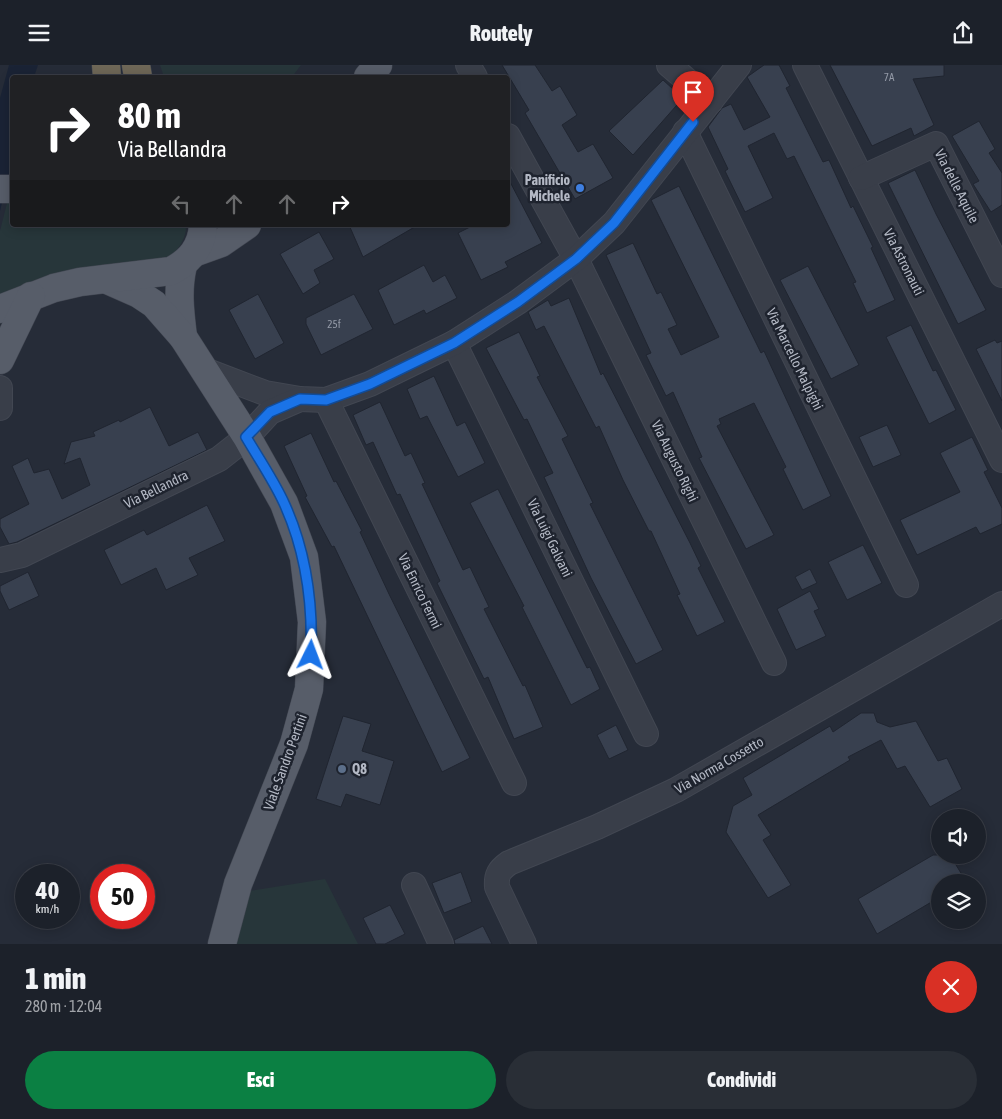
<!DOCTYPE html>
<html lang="it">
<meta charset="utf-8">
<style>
body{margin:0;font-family:"Asap Condensed",sans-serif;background:#292e36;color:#f1f3f6;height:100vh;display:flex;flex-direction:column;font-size:19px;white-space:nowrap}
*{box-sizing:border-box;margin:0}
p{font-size:16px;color:#a0a3a8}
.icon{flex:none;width:28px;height:28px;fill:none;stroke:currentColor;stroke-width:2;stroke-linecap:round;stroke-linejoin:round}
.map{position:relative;height:879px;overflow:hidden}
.panel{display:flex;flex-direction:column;background:#1c212a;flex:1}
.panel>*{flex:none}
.top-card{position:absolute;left:10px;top:10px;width:500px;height:152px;border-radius:5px;box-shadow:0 2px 12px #0003,0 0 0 1px #3a3e47;background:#202124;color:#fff;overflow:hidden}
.buttons{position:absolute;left:931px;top:744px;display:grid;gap:10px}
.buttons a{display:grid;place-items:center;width:55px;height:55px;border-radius:50%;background:#1c212a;box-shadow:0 2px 12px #0003,0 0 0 1px #3a3e47;font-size:25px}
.speed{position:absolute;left:15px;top:799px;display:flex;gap:10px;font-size:25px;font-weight:700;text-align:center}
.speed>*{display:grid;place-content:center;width:65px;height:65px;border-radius:50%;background:#1c212a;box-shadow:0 2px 12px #0003,0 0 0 1px #3a3e47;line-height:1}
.speed small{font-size:12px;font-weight:400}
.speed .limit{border:8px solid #d22;background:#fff;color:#111}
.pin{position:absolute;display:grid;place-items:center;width:42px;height:42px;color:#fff;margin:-51px -21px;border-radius:50% 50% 50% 0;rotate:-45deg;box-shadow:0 0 5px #0007}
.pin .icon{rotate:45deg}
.me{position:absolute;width:55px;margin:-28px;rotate:3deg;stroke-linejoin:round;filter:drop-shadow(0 0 4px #0008)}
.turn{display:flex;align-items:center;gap:18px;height:105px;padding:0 25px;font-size:22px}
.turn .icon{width:65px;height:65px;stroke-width:2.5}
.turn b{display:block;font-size:35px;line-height:42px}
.lanes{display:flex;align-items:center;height:48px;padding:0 25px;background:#0003;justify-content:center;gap:25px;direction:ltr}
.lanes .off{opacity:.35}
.round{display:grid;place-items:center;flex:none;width:52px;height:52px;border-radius:26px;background:#292e36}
.summary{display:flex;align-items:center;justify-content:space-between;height:85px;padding:0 25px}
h1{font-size:30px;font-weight:800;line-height:38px}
.action{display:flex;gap:10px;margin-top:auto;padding:10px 25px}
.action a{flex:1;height:58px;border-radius:30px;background:#0b8043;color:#fff;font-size:20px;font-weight:800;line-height:58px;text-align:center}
.action a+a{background:#292e36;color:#f1f3f6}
header{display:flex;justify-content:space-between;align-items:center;height:65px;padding:0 25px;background:#1c212a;font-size:22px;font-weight:800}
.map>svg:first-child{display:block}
.green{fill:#27363a}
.water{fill:#1a2335}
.building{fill:#38404f;stroke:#202530}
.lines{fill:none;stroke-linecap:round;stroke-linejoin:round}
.minor-casing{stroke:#424752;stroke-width:26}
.major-casing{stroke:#424752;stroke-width:29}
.highway-casing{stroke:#444954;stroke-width:29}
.minor{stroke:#393e49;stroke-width:24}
.major{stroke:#575d69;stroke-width:28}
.highway{stroke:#6e6757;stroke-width:28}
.route-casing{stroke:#114b97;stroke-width:12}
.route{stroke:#1a73e8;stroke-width:9}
.shop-dot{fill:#3f7fe0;stroke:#1e232e;stroke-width:2}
.service-dot{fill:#5c6f8a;stroke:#1e232e;stroke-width:2}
.labels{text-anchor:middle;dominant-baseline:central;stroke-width:5;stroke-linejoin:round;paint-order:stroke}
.number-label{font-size:11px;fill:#9399a6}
.poi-label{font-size:14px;font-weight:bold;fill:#b4b9c5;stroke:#1e232e;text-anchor:end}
.street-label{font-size:14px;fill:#b4b9c5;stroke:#1e232e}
</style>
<header><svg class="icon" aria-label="menu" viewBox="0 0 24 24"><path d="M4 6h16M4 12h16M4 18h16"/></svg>Routely<svg class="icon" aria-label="share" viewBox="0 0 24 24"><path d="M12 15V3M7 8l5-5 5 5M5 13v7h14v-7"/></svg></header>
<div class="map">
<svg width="1002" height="879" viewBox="0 0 1002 879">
<rect width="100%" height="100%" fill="#262c38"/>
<!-- green -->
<g class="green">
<path d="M160,0H301L292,12H164Z"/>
<path d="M7,138H12V160H186C187,173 178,184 170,193L0,231V166Z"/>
<path d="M325,814L358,879H236L233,869L249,826Z"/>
</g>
<!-- water -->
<path class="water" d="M9,0H38L34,12H12V97L0,146V33Z"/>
<!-- building -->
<g class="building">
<path d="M502,0H535L552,26L560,21L577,50L562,60L578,87L593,79L613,113L575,134L525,48L529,45Z"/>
<path d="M764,0H779L790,21L786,23L823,97L829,95L851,143L853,141L873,182L871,183L895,235L867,248L853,218L856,217L794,91L787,94L774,68L748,81L773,133L745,147L725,106L728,104L708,62L722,43L731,39L744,65L770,52L747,12Z"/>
<path d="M830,0H944V11L913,14L934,60L914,71L911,63L872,81Z"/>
<path d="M663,15L683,33L633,90L609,66Z"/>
<path d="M979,56L995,84L989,88L1002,108V140L991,147L973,119L979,116L952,71Z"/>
<path d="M915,105L936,149L986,245L958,259L888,118Z"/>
<path d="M508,113L542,178L505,197L508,202L481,215L458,168L474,160H508Z"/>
<path d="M679,121L761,288L764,286L831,431L803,445L783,404L786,402L754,338L719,354L721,359L717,361L774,470L746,484L699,393L702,392L673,327L666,331L646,290L651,288L606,190L633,178L657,229L661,227L677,260L668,264L681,290L719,272L651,135Z"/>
<path d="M349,160H418L363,192Z"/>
<path d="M319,167L334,194L314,205L320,218L303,229L280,189Z"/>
<path d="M424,200L433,217L445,210L457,233L426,249L424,245L394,260L378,225Z"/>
<path d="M808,201L859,300L831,314L780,215Z"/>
<path d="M258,229L284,278L255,294L229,245Z"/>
<path d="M354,229L373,264L321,290L306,259V253Z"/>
<path d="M569,233L601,310L603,308L690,478L701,501L698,503L725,557L697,571L677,530L680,529L651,466H649L623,415L599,361L596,363L544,261L536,265L528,247L548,235L551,241Z"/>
<path d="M911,260L933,306L936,305L956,345L929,359L886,272Z"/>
<path d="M519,267L540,311L537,312L568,371L562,374L593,438L590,439L663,585L636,599L591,513L544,412L553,408L527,354L524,355L486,283Z"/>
<path d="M995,275L997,278L1002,276V336L976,284Z"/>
<path d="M434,311L457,361L465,357L485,398L458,412L427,351L420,354L407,324Z"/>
<path d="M380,337L405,391L411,388L425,418L422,419L463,505L470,502L489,542L484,544L523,621L525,620L543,662L514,674L488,612L484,614L437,518L440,516L400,429L397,430L373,377L366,380L353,350Z"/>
<path d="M150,342L169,381L198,367L207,385L17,477L9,479L0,462V454L29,439L12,401L28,393L34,408L49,404L62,434L90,420L80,393L64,399L71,377L95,371L93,367L119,355L120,357Z"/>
<path d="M887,360L901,390L873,402L859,372Z"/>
<path d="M311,368L334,417L336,416L362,466L360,467L389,529L470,693L442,707L334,481L332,482L305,432L307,431L284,381Z"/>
<path d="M972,372L988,405L984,407L1002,443V459L980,469L976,462L917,490L900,455L960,427L940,388Z"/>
<path d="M498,424L587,603L590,602L600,624L571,640L522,542L524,541L470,438Z"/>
<path d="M207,440L225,476L189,493L198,510L166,525L156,503L121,520L104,485L144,465L147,470Z"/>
<path d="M863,480L882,518L847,535L828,497Z"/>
<path d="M810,504L817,518L802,525L795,512Z"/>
<path d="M28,507L39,531L9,545L0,526V521Z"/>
<path d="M810,526L819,544L814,546L826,571L796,585L777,544Z"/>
<path d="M861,648H874L877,657L890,662L916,656L938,696L947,693L962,724L930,742L905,701L897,704L881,675L848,692L850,695L758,750L771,770L763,775L791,820L768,833L726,767L733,741L752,730L743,713L830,661L833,667Z"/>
<path d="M343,651L371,659L362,686L394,696L380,740L346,729L341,742L316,734Z"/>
<path d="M616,660L628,685L609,694L597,670Z"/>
<path d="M933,790H950L967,818H940V832L877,869L858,834Z"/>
<path d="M461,807L472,837L444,848L432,818Z"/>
<path d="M390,840L405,869L385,879H376L363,853Z"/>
<path d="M483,861L492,879H455L454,875Z"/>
</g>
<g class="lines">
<!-- minor casing -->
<g class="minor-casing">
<g id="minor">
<path d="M468,0L475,12"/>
<path d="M669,0L711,36"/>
<path d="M805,0L1002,395"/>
<path d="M685,67L906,520"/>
<path d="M508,71L576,194L774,598"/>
<path d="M861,113L936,79L1002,210"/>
<path d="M454,278L646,669"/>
<path d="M207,306L265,328L300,334L326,335L370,319L454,278L518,237L576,194L614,158L739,0"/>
<path d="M0,323V343"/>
<path d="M326,335L514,718"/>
<path d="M0,495L22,490L219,394L247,372L270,347L300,334"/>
<path d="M414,820L441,879"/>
<path d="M524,879L497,822C496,810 499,805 509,798L597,762L676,725L1002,539"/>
</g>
</g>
<!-- major casing -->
<g class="major-casing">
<g id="major">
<path d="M368,12L378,0"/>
<path d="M0,124H12"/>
<path d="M196,187L221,178L247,160"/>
<path d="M183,200C177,225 180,247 183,272"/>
<path d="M105,214L139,229L154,239L183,272L247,372L284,438L304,492L312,557L309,624L294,679L238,819L222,879"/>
<path d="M0,244L54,223L80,217L171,206C190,196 202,182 203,160"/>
<path d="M0,295L31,231"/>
</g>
</g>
<!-- highway casing -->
<g class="highway-casing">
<g id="highway">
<path d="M106,0L107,12"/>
<path d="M136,0L138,12"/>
</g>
</g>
<!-- minor -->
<use href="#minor" class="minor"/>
<!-- major -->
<use href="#major" class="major"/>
<!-- highway -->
<use href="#highway" class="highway"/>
</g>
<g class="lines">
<!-- route casing -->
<g class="route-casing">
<path id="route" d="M311,590C313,538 306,486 284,438C274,416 259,394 246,372L270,347L300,334L326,335L370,319L454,278L518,237L576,194L614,158L693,57"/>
</g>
<!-- route -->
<use href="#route" class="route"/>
</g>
<!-- markers -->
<circle class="shop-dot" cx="580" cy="123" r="5"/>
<circle class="service-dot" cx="342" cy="704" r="5"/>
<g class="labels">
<!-- number labels -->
<g class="number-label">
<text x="889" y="12">7A</text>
<text x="334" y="259">25f</text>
</g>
<!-- poi labels -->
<g class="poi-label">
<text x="570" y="115">Panificio<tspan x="570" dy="16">Michele</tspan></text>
<text x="352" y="704" text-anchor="start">Q8</text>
</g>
<!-- street labels -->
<g class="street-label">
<text transform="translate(957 121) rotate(63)">Via delle Aquile</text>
<text transform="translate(904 197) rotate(63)">Via Astronauti</text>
<text transform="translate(795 294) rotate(64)">Via Marcello Malpighi</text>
<text transform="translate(675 396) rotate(64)">Via Augusto Righi</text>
<text transform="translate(156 424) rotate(-26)">Via Bellandra</text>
<text transform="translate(550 473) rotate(64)">Via Luigi Galvani</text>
<text transform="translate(420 526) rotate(64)">Via Enrico Fermi</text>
<text transform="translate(285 697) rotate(-70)">Viale Sandro Pertini</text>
<text transform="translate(719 700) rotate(-30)">Via Norma Cossetto</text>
</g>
</g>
</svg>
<div class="buttons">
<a><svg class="icon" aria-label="sound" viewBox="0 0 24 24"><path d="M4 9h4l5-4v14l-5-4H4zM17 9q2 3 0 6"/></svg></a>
<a><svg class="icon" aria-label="layers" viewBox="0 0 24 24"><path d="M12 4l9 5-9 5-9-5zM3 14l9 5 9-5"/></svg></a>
</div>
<div class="speed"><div>40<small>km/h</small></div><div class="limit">50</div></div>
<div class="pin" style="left:693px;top:57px;background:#d93025"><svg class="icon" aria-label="arrive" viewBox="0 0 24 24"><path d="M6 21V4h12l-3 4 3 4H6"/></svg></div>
<svg class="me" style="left:311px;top:590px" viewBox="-20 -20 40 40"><path d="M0-17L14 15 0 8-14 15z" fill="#1a73e8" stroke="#fff" stroke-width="4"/></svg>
<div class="top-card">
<div class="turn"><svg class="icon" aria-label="right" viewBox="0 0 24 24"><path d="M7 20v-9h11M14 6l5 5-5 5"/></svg><div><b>80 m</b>Via Bellandra</div></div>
<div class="lanes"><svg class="icon off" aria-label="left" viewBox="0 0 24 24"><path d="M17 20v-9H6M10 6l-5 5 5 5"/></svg><svg class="icon off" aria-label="ahead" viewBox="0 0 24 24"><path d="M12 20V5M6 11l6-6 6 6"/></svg><svg class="icon off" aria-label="ahead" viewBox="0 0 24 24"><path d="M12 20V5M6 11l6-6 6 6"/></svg><svg class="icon" aria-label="right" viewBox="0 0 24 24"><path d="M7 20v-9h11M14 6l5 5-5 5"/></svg></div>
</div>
</div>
<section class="panel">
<div class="summary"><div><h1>1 min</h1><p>280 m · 12:04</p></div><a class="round" style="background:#d93025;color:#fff"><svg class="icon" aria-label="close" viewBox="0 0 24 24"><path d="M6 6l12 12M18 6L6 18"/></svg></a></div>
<div class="action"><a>Esci</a><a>Condividi</a></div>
</section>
